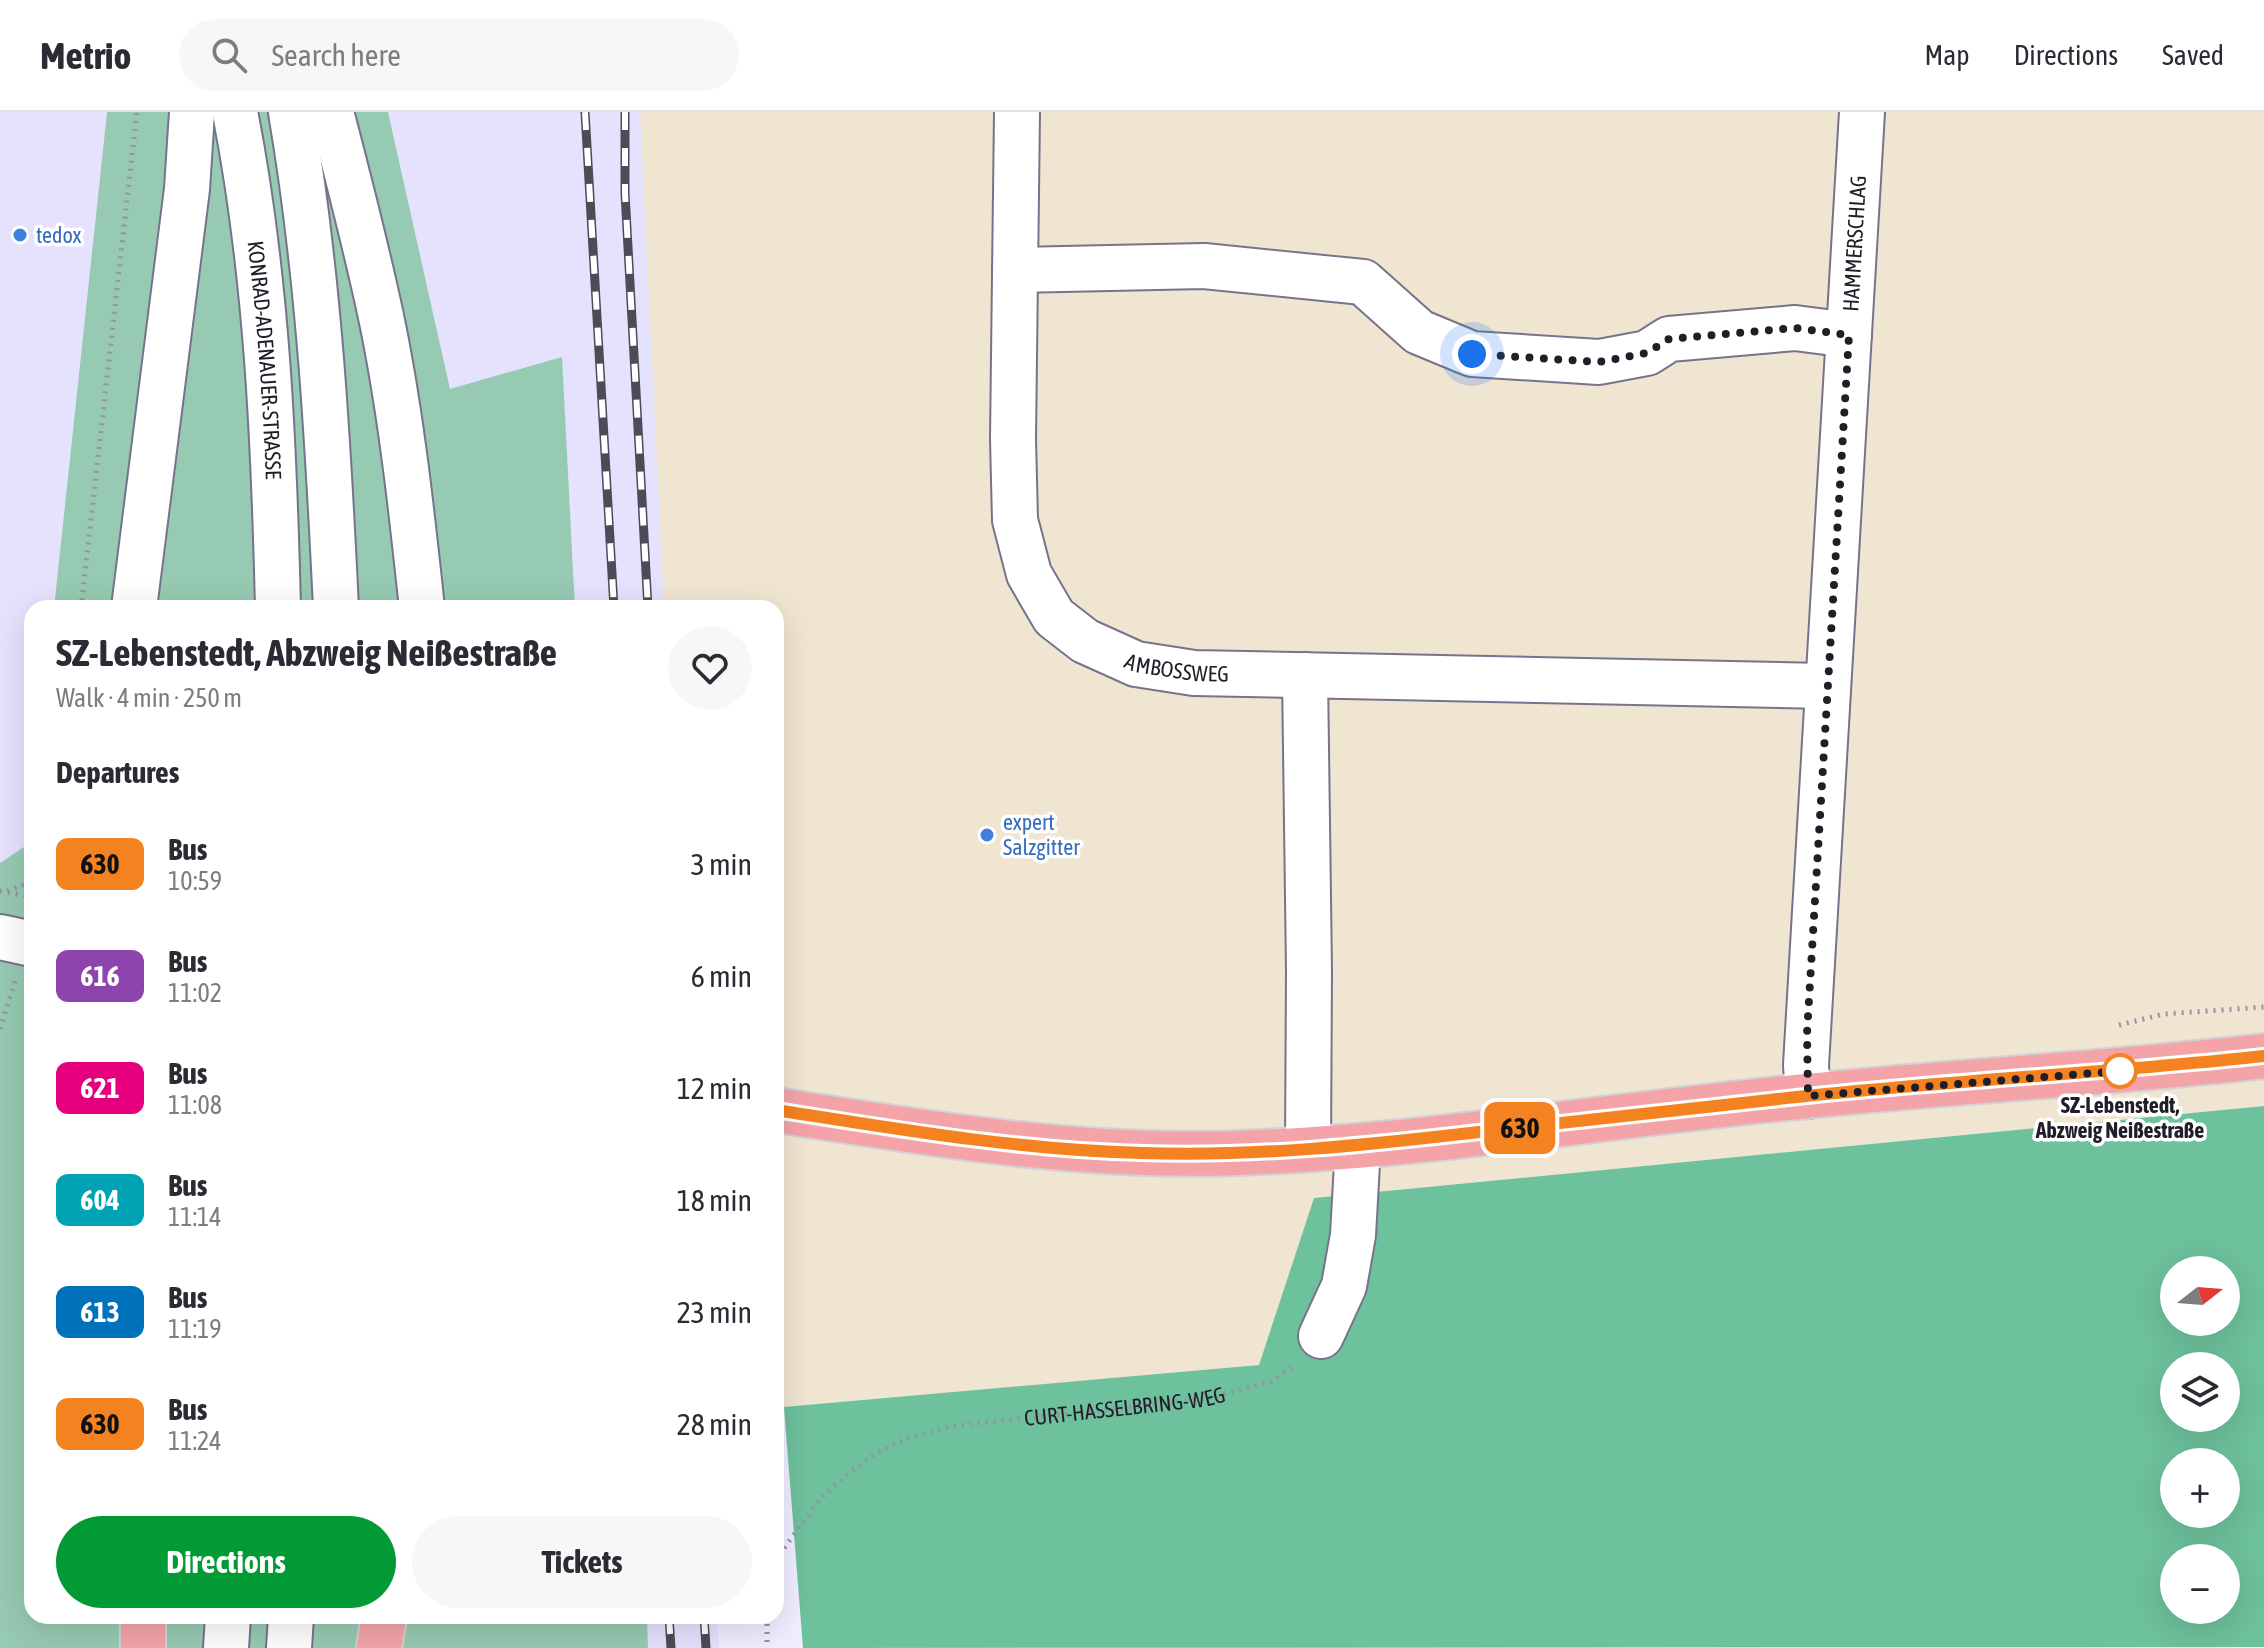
<!DOCTYPE html>
<html lang="en">
<head>
<meta charset="utf-8">
<style>
  body { margin:0; font-family:"Asap Condensed",sans-serif; background:#f7f7f7; color:#2b2b33; height:100vh; display:flex; flex-direction:column; font-size:30px; white-space:nowrap }
  * { box-sizing:border-box; margin:0 }
  p { font-size:26px; color:#7c7c81 }
  .icon { flex:none; width:44px; height:44px; fill:none; stroke:currentColor; stroke-width:2; stroke-linecap:round; stroke-linejoin:round }
  .map { position:relative; flex:1; overflow:hidden }
  .side { position:absolute; left:24px; top:488px; width:760px; height:1024px; display:flex; flex-direction:column; background:#fff; border-radius:24px; box-shadow:0 8px 32px #0002 }
  .side>* { flex:none }
  .badge { padding:0 16px; border-radius:12px; font-size:28px; line-height:52px }
  .needle { width:52px; rotate:73deg }
  .controls { position:absolute; left:2160px; top:1144px; display:grid; gap:16px }
  .controls a { display:grid; place-items:center; width:80px; height:80px; border-radius:50%; background:#fff; box-shadow:0 8px 32px #0002; font-size:40px }
  .you { position:absolute; width:40px; height:40px; margin:-20px; border:6px solid #fff; border-radius:50%; background:#1a73e8; box-shadow:0 0 0 12px #1a73e833 }
  .map>.badge { position:absolute; translate:-50% -50%; box-shadow:0 0 0 4px #fff }
  h2 { padding:0 32px; font-size:30px; line-height:72px }
  .round { display:grid; place-items:center; flex:none; width:84px; height:84px; border-radius:42px; background:#f7f7f7 }
  .head { display:flex; align-items:center; justify-content:space-between; height:136px; padding:0 32px }
  h1 { font-size:38px; font-weight:700; line-height:60px }
  .action { display:flex; gap:16px; margin-top:auto; padding:16px 32px }
  .action a { flex:1; height:92px; border-radius:48px; background:#019a34; color:#fff; font-size:32px; font-weight:700; line-height:92px; text-align:center }
  .action a+a { background:#f7f7f7; color:#2b2b33 }
  ul { padding:0; list-style:none }
  li { display:flex; align-items:center; gap:24px; height:112px; padding:0 32px }
  li div { flex:1 }
  li b { display:block; font-size:30px }
  li em { font-style:normal }
  li .badge { min-width:88px; font-weight:700; text-align:center }
  header { display:flex; align-items:center; gap:48px; box-sizing:border-box; height:112px; padding:0 40px; background:#fff; border-bottom:2px solid #e1e1e2 }
  header strong { font-size:38px }
  nav { display:flex; gap:44px; margin-inline-start:auto; font-size:28px }
  .search { width:560px; height:72px; background:#f7f7f7; display:flex; align-items:center; gap:20px; box-sizing:border-box; padding:0 28px; border-radius:44px; color:#7c7c81; font-size:30px }
  .map>svg:first-child { display:block }
</style>
</head>
<body>
<header>
<strong>Metrio</strong>
<div class="search"><svg class="icon" aria-label="search" viewBox="0 0 24 24"><circle cx="10" cy="10" r="6"/><path d="M15 15l6 6"/></svg>Search here</div>
<nav><a>Map</a><a>Directions</a><a>Saved</a></nav>
</header>
<div class="map">
<svg width="2264" height="1536" viewBox="0 0 2264 1536">
  <rect width="100%" height="100%" fill="#f0eeff"/>
  <g fill="#e5e2fe">
    <polygon points="0,0 107,0 54,496 32,496 32,670 24,735 0,751"/>
    <polygon points="388,0 640,0 664,496 575,496 562,246 450,278"/>
    <polygon points="647,1504 717,1504 719,1536 648,1536"/>
  </g>
  <polygon fill="#f0e5d0" points="640,0 2264,0 2264,994 1314,1086 1259,1253 776,1296 776,496 664,496"/>
  <g fill="#97cab2">
    <polygon points="107,0 388,0 450,277 562,245 575,496 54,496"/>
    <polygon points="32,671 32,1504 647,1504 648,1536 0,1536 0,751 24,735"/>
  </g>
  <path fill="#6dc19c" fill-rule="evenodd" d="M 2264,994 L 2264,1535 L 803,1536 L 784,1295 L 1259,1253 L 1314,1086 ZM 2174,1158 L 2226,1158 L 2226,1210 L 2174,1210 ZM 2174,1254 L 2226,1254 L 2226,1306 L 2174,1306 ZM 2174,1350 L 2226,1350 L 2226,1402 L 2174,1402 ZM 2174,1446 L 2226,1446 L 2226,1498 L 2174,1498 Z"/>
  <g fill="none" stroke-linecap="round" stroke-linejoin="round">
    <defs>
      <g id="minor">
        <path id="s2" d="M 235,0 C 267,164 274,330 278,496"/>
        <path d="M 291,0 C 319,164 328,330 336,496"/>
        <path d="M 331,0 C 350,73 369,145 384,219 C 402,310 412,403 422,496"/>
        <path id="s3" d="M 1017,0 L 1013,327 L 1015,408 L 1029,462 L 1054,505 L 1085,529 L 1136,552 L 1194,561 L 1826,574"/>
        <polyline points="1015,158 1204,154 1363,170 1419,220 1472,242 1599,250 1647,241 1669,227 1795,216 1849,223"/>
        <polyline points="134,496 187,77 192,0"/>
        <polyline points="1305,563 1309,859 1308,1037"/>
        <polyline points="0,825 32,832"/>
        <path id="s4" d="M 1808,984 L 1806,953 L 1862,0"/>
        <polyline points="1321,1224 1344,1174 1353,1123 1358,1034"/>
        <polyline points="226,1536 228,1504"/>
        <polyline points="289,1536 291,1504"/>
      </g>
      <g id="major">
        <path d="M 776,998 C 929,1022 1084,1047 1239,1041 C 1429,1034 1618,1002 1807,984 C 1960,969 2112,961 2264,944"/>
        <polyline points="143,1504 143,1536"/>
        <polyline points="379,1536 384,1504"/>
      </g>
    </defs>
    <use href="#minor" stroke="#76738b" stroke-width="48"/>
    <use href="#major" stroke="#d2d2d4" stroke-width="48"/>
    <g stroke="#9694a2" stroke-width="5" stroke-dasharray="2 6" stroke-linecap="butt">
      <polyline points="81,496 137,0"/>
      <polyline points="0,779 32,785"/>
      <polyline points="7,779 32,770"/>
      <polyline points="2119,913 2164,902 2264,895"/>
      <polyline points="0,917 15,869"/>
      <path id="s1" d="M 776,1458 L 779,1443 L 821,1386 L 850,1360 L 875,1342 L 907,1326 L 951,1314 L 1203,1287 L 1271,1270 L 1293,1254"/>
      <polyline points="767,1504 767,1536"/>
    </g>
    <use href="#minor" stroke="#fff" stroke-width="44"/>
    <use href="#major" stroke="#f4a4a9" stroke-width="44"/>
    <defs>
      <g id="rail">
        <polyline points="585,0 614,496"/>
        <polyline points="625,0 625,81 648,496"/>
        <polyline points="669,1504 671,1536"/>
        <polyline points="704,1504 706,1536"/>
      </g>
    </defs>
    <use href="#rail" stroke="#4c4b57" stroke-width="9"/>
    <use href="#rail" stroke="#fff" stroke-width="6" stroke-dasharray="18" stroke-linecap="butt"/>
  </g>
  <g fill="none" stroke-linecap="round" stroke-linejoin="round">
    <defs>
      <path id="line" d="M 776,998 C 897,1017 1019,1038 1142,1041 C 1255,1045 1367,1033 1479,1020 C 1576,1010 1673,999 1770,988 C 1934,969 2100,962 2264,944"/>
    </defs>
    <use href="#line" stroke="#fff" stroke-width="18"/>
    <use href="#line" stroke="#f58220" stroke-width="12"/>
    <polyline stroke="#201f29" stroke-width="8" stroke-dasharray="0 14.4" points="1472,242 1599,250 1647,241 1669,227 1795,216 1849,223 1807,921 1808,984 2120,959"/>
  </g>
  <g fill="#3f7fe0" stroke="#fff" stroke-width="3">
    <circle cx="20" cy="123" r="8"/>
    <circle cx="987" cy="723" r="8"/>
  </g>
  <circle fill="#fff" stroke="#f58220" stroke-width="4" cx="2120" cy="959" r="16"/>
  <g text-anchor="middle" stroke-width="7" stroke-linejoin="round" paint-order="stroke">
    <g font-size="22" fill="#366cbe" stroke="#fff" text-anchor="start">
      <text x="36" y="131">tedox</text>
      <text x="1003" y="718">expert<tspan x="1003" dy="25">Salzgitter</tspan></text>
    </g>
    <g font-size="22" fill="#201f29" stroke="#fff">
      <text dy="8" stroke="none"><textPath href="#s4" startOffset="854">HAMMERSCHLAG</textPath></text>
      <text dy="8" stroke="none"><textPath href="#s2" startOffset="250">KONRAD-ADENAUER-STRASSE</textPath></text>
      <text dy="8" stroke="none"><textPath href="#s3" startOffset="650">AMBOSSWEG</textPath></text>
      <text dy="8" stroke="none"><textPath href="#s1" startOffset="412">CURT-HASSELBRING-WEG</textPath></text>
    </g>
    <g font-size="22" font-weight="bold" fill="#201f29" stroke="#fff">
      <text x="2120" y="1001">SZ-Lebenstedt,<tspan x="2120" dy="25">Abzweig Neißestraße</tspan></text>
    </g>
  </g>
</svg>
<div class="controls">
<a><svg class="needle" viewBox="-14 -14 28 28"><path d="M0-13l5 13h-10z" fill="#e53935"/><path d="M0 13l5-13h-10z" fill="#7c7c81"/></svg></a>
<a><svg class="icon" aria-label="layers" viewBox="0 0 24 24"><path d="M12 4l9 5-9 5-9-5zM3 14l9 5 9-5"/></svg></a>
<a>+</a>
<a>−</a>
</div>
<div class="you" style="left:1472px;top:242px"></div>
<b class="badge" style="left:1520px;top:1016px;background:#f58220;color:#111">630</b>
<section class="side">
<div class="head"><div><h1>SZ-Lebenstedt, Abzweig Neißestraße</h1><p>Walk · 4 min · 250 m</p></div><a class="round"><svg class="icon" aria-label="heart" viewBox="0 0 24 24"><path d="M12 20l-8-8c-3-5 5-10 8-4 3-6 11-1 8 4z"/></svg></a></div>
<h2>Departures</h2>
<ul>
<li><span class="badge" style="background:#f58220;color:#111">630</span><div><b>Bus</b><p>10:59</p></div><em>3 min</em></li>
<li><span class="badge" style="background:#8e44ad;color:#fff">616</span><div><b>Bus</b><p>11:02</p></div><em>6 min</em></li>
<li><span class="badge" style="background:#e6007e;color:#fff">621</span><div><b>Bus</b><p>11:08</p></div><em>12 min</em></li>
<li><span class="badge" style="background:#00a3b4;color:#fff">604</span><div><b>Bus</b><p>11:14</p></div><em>18 min</em></li>
<li><span class="badge" style="background:#0072bc;color:#fff">613</span><div><b>Bus</b><p>11:19</p></div><em>23 min</em></li>
<li><span class="badge" style="background:#f58220;color:#111">630</span><div><b>Bus</b><p>11:24</p></div><em>28 min</em></li>
</ul>
<div class="action"><a>Directions</a><a>Tickets</a></div>
</section>
</div>
</body>
</html>
